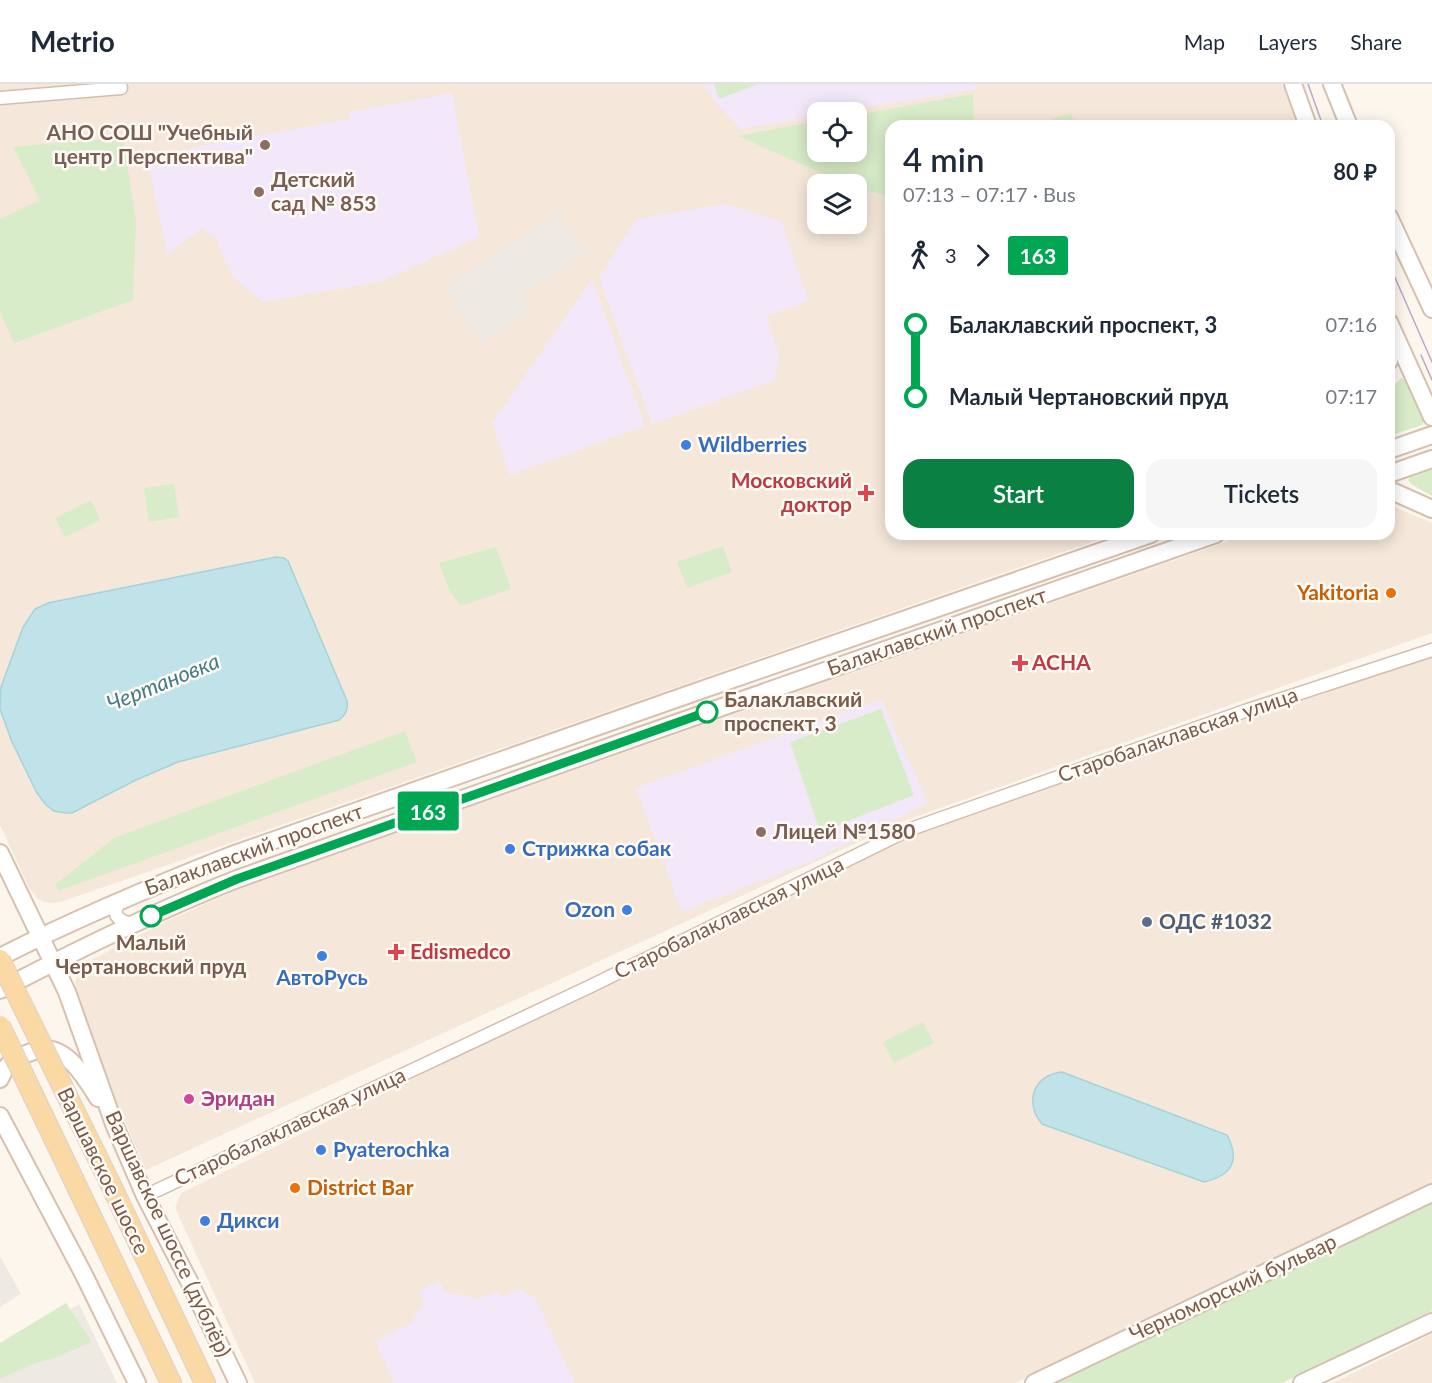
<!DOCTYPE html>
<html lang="en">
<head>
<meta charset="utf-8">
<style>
  body { margin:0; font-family:Lato,sans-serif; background:#f6f6f7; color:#1f2937; height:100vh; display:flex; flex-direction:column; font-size:22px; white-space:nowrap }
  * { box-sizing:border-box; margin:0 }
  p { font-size:20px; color:#747a83 }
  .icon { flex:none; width:33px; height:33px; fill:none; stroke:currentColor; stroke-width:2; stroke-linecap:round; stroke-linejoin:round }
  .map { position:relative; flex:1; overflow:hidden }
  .details { position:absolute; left:885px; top:36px; width:510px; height:420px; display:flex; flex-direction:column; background:#fff; border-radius:18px; box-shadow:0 3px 15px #0003 }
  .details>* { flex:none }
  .badge { padding:0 12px; border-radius:4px; font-size:21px; line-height:39px }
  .fabs { position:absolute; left:807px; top:18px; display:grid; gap:12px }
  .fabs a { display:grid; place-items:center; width:60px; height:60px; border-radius:12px; background:#fff; box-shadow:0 3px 15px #0003; font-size:30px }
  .map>.badge { position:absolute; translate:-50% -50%; box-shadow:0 0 0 3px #fff }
  .legs { display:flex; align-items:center; gap:9px; height:66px; padding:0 18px; font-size:20px }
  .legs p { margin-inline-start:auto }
  .head { display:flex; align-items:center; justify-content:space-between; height:102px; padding:0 18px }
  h1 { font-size:33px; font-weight:600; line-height:45px }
  .action { display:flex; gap:12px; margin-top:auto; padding:12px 18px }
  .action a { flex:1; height:69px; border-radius:18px; background:#0b8043; color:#fff; font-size:24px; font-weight:600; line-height:69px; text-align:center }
  .action a+a { background:#f6f6f7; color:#1f2937 }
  ul { padding:0 18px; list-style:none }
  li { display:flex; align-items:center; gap:21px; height:72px; font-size:22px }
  li i { display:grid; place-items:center; width:9px; height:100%; margin:0 8px; background:currentColor }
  li i::after { content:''; width:15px; height:15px; margin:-8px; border:4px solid; border-radius:50%; background:#fff }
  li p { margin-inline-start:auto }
  li:first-child i { background:linear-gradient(#0000 50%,currentColor 0) }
  li:last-child i { background:linear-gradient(currentColor 50%,#0000 0) }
  header { display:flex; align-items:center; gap:36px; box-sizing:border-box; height:84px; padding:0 30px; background:#fff; border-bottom:2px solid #e0e1e3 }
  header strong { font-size:28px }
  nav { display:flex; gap:33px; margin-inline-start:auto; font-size:21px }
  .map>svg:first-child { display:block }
</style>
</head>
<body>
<header>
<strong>Metrio</strong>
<nav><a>Map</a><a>Layers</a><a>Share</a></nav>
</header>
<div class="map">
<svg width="1432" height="1299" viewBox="0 0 1432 1299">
  <rect width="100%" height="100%" fill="#fdf6ec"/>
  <g fill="#f5e8da" fill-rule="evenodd">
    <path d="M 0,0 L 1282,0 L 1299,42 L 891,42 L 891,450 L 1115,450 L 61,818 L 52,819 L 44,818 L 38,815 L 29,804 L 0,741 ZM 818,28 L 856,28 L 856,68 L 818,68 ZM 818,100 L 856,100 L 856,140 L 818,140 Z"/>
    <polygon points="1389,421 1432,439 1432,549 904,737 146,1086 117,1019 79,915 75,898 78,889 83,881 89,877 165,838 254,798 1249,450 1389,450"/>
    <polygon points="1432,570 1432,1100 1174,1222 1015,1299 255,1299 175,1124 181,1109 907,752"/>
    <polygon points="1432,1250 1432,1299 1333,1299"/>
  </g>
  <g fill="#efe9e4">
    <polygon points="559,129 585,169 520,212 530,228 482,259 443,203"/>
    <polygon points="0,1172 21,1210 0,1223"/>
    <polygon points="79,1220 117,1299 0,1299 0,1266"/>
  </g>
  <g fill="#f3e8fa">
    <polygon points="704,0 976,0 977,5 839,28 818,28 817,32 741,45 715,18"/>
    <polygon points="452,9 479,153 380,198 263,218 232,192 215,153 201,145 167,170 147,72 350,35 349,28"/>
    <polygon points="725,120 781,137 808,217 766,232 779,271 775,296 652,340 599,194 636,135"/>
    <polygon points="592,195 645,342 510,391 492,339"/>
    <polygon points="881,615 928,719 811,777 682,828 636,704"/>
    <polygon points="440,1197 445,1208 479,1215 496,1207 502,1213 519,1205 535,1214 575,1299 394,1299 375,1257 411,1240 424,1218 419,1207"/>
  </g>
  <g fill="#d8ecc9">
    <polygon points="714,0 759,0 719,15"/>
    <polygon points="973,10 974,42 891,42 891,113 857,104 856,100 846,100 738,52 817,37 818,68 856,68 857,31"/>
    <polygon points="1071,29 1075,42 1030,42"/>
    <polygon points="123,53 136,137 133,216 14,259 0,228 0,135 40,116 13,63"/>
    <path d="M 1401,294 L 1406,296 L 1424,338 L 1422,341 L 1389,352 C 1389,332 1385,309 1401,294 Z"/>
    <polygon points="1432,385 1432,412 1411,400 1408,396 1410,393"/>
    <polygon points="174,400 179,433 149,438 144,404"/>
    <polygon points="91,416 100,436 65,453 55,434"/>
    <polygon points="723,462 732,488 687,504 677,478"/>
    <polygon points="496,463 511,505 461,522 449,506 439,479"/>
    <polygon points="881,625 914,711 820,748 790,658"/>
    <polygon points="405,647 417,678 58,807 56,800 114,754"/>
    <polygon points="923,938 934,959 894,979 883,958"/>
    <polygon points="1432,1114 1432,1227 1282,1299 1045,1299"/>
    <polygon points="66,1219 92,1258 52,1275 35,1279 0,1295 0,1259"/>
  </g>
  <g fill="#bfe3e8" stroke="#a5d3da" stroke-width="1.5">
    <path d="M 276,473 L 284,474 L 288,477 L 347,617 C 348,627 346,630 339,636 L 178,678 L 136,696 L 72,729 L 65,729 L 54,727 L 46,721 L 37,709 L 12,658 L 0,625 L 1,603 L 23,543 L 35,525 L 48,519 Z"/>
    <path d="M 1062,988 L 1227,1051 C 1241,1077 1231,1092 1204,1098 L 1042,1040 C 1024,1019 1033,991 1062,988 Z"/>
  </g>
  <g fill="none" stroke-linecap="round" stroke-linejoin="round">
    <defs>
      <g id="street">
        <polyline points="0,14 121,4 120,0"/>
        <path d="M 124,815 C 108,828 117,838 134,840"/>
        <polyline points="145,1112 591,902 908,746 1245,627 1432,566"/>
      </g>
      <g id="secondary">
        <polyline points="1293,0 1308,42"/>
        <polyline points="1332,0 1349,42"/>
        <polyline points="1389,133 1432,225"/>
        <polyline points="1389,238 1432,333"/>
        <polyline points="1389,248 1391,263 1389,277"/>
        <polyline points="1389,366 1432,351"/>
        <polyline points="1389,390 1432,375"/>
        <polyline points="1389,408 1394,408 1432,425"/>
        <polyline points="0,769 67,908 114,1040 145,1112 191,1201 238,1299"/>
        <path d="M 0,873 C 75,835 153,802 232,771 L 687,611 L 1151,450"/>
        <path d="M 0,906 C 77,866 156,827 237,795 L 631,655 L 1216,450"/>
        <path d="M 0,995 C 5,982 13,974 26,970 C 31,968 38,965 44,965 C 69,965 86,995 98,1014"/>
        <polyline points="0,1032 84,1191 137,1299"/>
        <polyline points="1034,1299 1432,1109"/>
        <polyline points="1302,1299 1432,1238"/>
      </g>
      <g id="primary">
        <polyline points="109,1097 205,1299"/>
        <polyline points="81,1111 171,1299"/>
      </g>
    </defs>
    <use href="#street" stroke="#d1beb0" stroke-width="15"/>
    <use href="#secondary" stroke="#d6c0b0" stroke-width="20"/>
    <use href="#primary" stroke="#dad1cd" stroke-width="22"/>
    <use href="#street" stroke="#fff" stroke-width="12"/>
    <use href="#secondary" stroke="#fff" stroke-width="16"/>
    <use href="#primary" stroke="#fbd9a5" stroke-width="20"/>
    <g stroke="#b9a8c9" stroke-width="1.5">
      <polyline points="1308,0 1323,42"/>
      <polyline points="1389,180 1432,278"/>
      <polyline points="1421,271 1432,296"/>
    </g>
    <defs>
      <g id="primary-bridge">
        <polyline points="0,876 109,1097"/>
        <polyline points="0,942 81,1111"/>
      </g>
    </defs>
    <use href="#primary-bridge" stroke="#dad1cd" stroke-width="22" stroke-linecap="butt"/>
    <use href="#primary-bridge" stroke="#fbd9a5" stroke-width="20"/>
  </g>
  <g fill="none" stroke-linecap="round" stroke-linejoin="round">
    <defs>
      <polyline id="line-1" points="151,832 237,795 707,628"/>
    </defs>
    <use href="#line-1" stroke="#fff" stroke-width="14"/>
    <use href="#line-1" stroke="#00a651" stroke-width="9"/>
  </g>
  <g fill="#8d6e63" stroke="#fffaf3" stroke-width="2">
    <circle cx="265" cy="61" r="6"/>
    <circle cx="259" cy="108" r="6"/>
    <circle cx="761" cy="748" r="6"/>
  </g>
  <g fill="#3f7fe0" stroke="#fffaf3" stroke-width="2">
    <circle cx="686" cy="361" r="6"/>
    <circle cx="510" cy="765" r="6"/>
    <circle cx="627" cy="826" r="6"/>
    <circle cx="322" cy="872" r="6"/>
    <circle cx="321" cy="1066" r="6"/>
    <circle cx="205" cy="1137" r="6"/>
  </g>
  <g fill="#e0444e" stroke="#fffaf3" stroke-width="2">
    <path d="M863 400h6v6h6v6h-6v6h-6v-6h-6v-6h6z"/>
    <path d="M1017 570h6v6h6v6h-6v6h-6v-6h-6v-6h6z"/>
    <path d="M393 859h6v6h6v6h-6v6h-6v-6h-6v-6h6z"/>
  </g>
  <g fill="#e8710a" stroke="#fffaf3" stroke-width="2">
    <circle cx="1391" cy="509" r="6"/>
    <circle cx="295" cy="1104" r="6"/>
  </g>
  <g fill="#fff" stroke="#00a651" stroke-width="3">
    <circle cx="707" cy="628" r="10"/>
    <circle cx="151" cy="832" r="10"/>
  </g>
  <circle fill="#5c6f8a" stroke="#fffaf3" stroke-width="2" cx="1147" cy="838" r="6"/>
  <circle fill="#d1479c" stroke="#fffaf3" stroke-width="2" cx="189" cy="1015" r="6"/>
  <g text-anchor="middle" stroke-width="5" stroke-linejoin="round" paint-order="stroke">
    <g font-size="21" font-weight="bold" fill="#785e54" stroke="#fffaf3" text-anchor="start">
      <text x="253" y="56" text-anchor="end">АНО СОШ "Учебный<tspan x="253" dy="24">центр Перспектива"</tspan></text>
      <text x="271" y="103">Детский<tspan x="271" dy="24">сад № 853</tspan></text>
      <text x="773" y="755">Лицей №1580</text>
    </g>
    <g font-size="21" font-weight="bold" fill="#366cbe" stroke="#fffaf3" text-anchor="start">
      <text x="698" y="368">Wildberries</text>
      <text x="522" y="772">Стрижка собак</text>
      <text x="615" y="833" text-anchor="end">Ozon</text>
      <text x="322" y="901" text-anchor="middle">АвтоРусь</text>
      <text x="333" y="1073">Pyaterochka</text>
      <text x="217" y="1144">Дикси</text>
    </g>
    <g font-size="21" font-weight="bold" fill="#be3a42" stroke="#fffaf3" text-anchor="start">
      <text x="852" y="404" text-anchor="end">Московский<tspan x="852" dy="24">доктор</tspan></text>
      <text x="1032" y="586">АСНА</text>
      <text x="410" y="875">Edismedco</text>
    </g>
    <g font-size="21" font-weight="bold" fill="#c56008" stroke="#fffaf3" text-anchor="end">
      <text x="1379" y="516">Yakitoria</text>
      <text x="307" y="1111" text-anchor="start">District Bar</text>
    </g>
    <g font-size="21" fill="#7a5c4d" stroke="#fffaf3">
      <text transform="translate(937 548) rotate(-19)" y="7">Балаклавский проспект</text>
      <text transform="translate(1178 651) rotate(-19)" y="7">Старобалаклавская улица</text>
      <text transform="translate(254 766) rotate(-20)" y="7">Балаклавский проспект</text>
      <text transform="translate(729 834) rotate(-26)" y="7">Старобалаклавская улица</text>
      <text transform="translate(290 1043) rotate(-25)" y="7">Старобалаклавская улица</text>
      <text transform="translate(103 1087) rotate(64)" y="7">Варшавское шоссе</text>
      <text transform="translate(168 1150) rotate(65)" y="7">Варшавское шоссе (дублёр)</text>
      <text transform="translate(1233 1204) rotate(-25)" y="7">Черноморский бульвар</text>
    </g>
    <g font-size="21" font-weight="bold" fill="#7a5c4d" stroke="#fffaf3" text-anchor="start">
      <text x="724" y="623">Балаклавский<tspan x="724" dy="24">проспект, 3</tspan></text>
      <text x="151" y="866" text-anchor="middle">Малый<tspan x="151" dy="24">Чертановский пруд</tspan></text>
    </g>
    <g font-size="21" font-weight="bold" fill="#4e5e75" stroke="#fffaf3" text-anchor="start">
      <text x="1159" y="845">ОДС #1032</text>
    </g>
    <g font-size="21" font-weight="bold" fill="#b23c85" stroke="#fffaf3" text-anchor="start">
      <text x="201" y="1022">Эридан</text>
    </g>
    <g font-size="22" font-style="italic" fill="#437c86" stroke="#fffaf3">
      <text transform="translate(163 598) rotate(-22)" y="8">Чертановка</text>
    </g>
  </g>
</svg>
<div class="fabs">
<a><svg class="icon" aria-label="locate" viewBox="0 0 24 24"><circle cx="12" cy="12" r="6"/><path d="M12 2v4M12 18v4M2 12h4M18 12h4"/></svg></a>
<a><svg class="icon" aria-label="layers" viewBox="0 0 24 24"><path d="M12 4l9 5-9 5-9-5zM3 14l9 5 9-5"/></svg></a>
</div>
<b class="badge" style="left:428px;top:727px;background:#00a651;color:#fff">163</b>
<section class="details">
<div class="head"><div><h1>4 min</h1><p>07:13 – 07:17 · Bus</p></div><b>80 ₽</b></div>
<div class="legs"><svg class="icon" aria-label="walk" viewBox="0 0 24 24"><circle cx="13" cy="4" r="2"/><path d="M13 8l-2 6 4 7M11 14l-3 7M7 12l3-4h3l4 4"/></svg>3<svg class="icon" aria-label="forward" viewBox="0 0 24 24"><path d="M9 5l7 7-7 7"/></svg><b class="badge" style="background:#00a651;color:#fff">163</b></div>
<ul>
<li><i style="color:#00a651"></i><b>Балаклавский проспект, 3</b><p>07:16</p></li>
<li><i style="color:#00a651"></i><b>Малый Чертановский пруд</b><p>07:17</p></li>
</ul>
<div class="action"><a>Start</a><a>Tickets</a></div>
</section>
</div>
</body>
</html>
